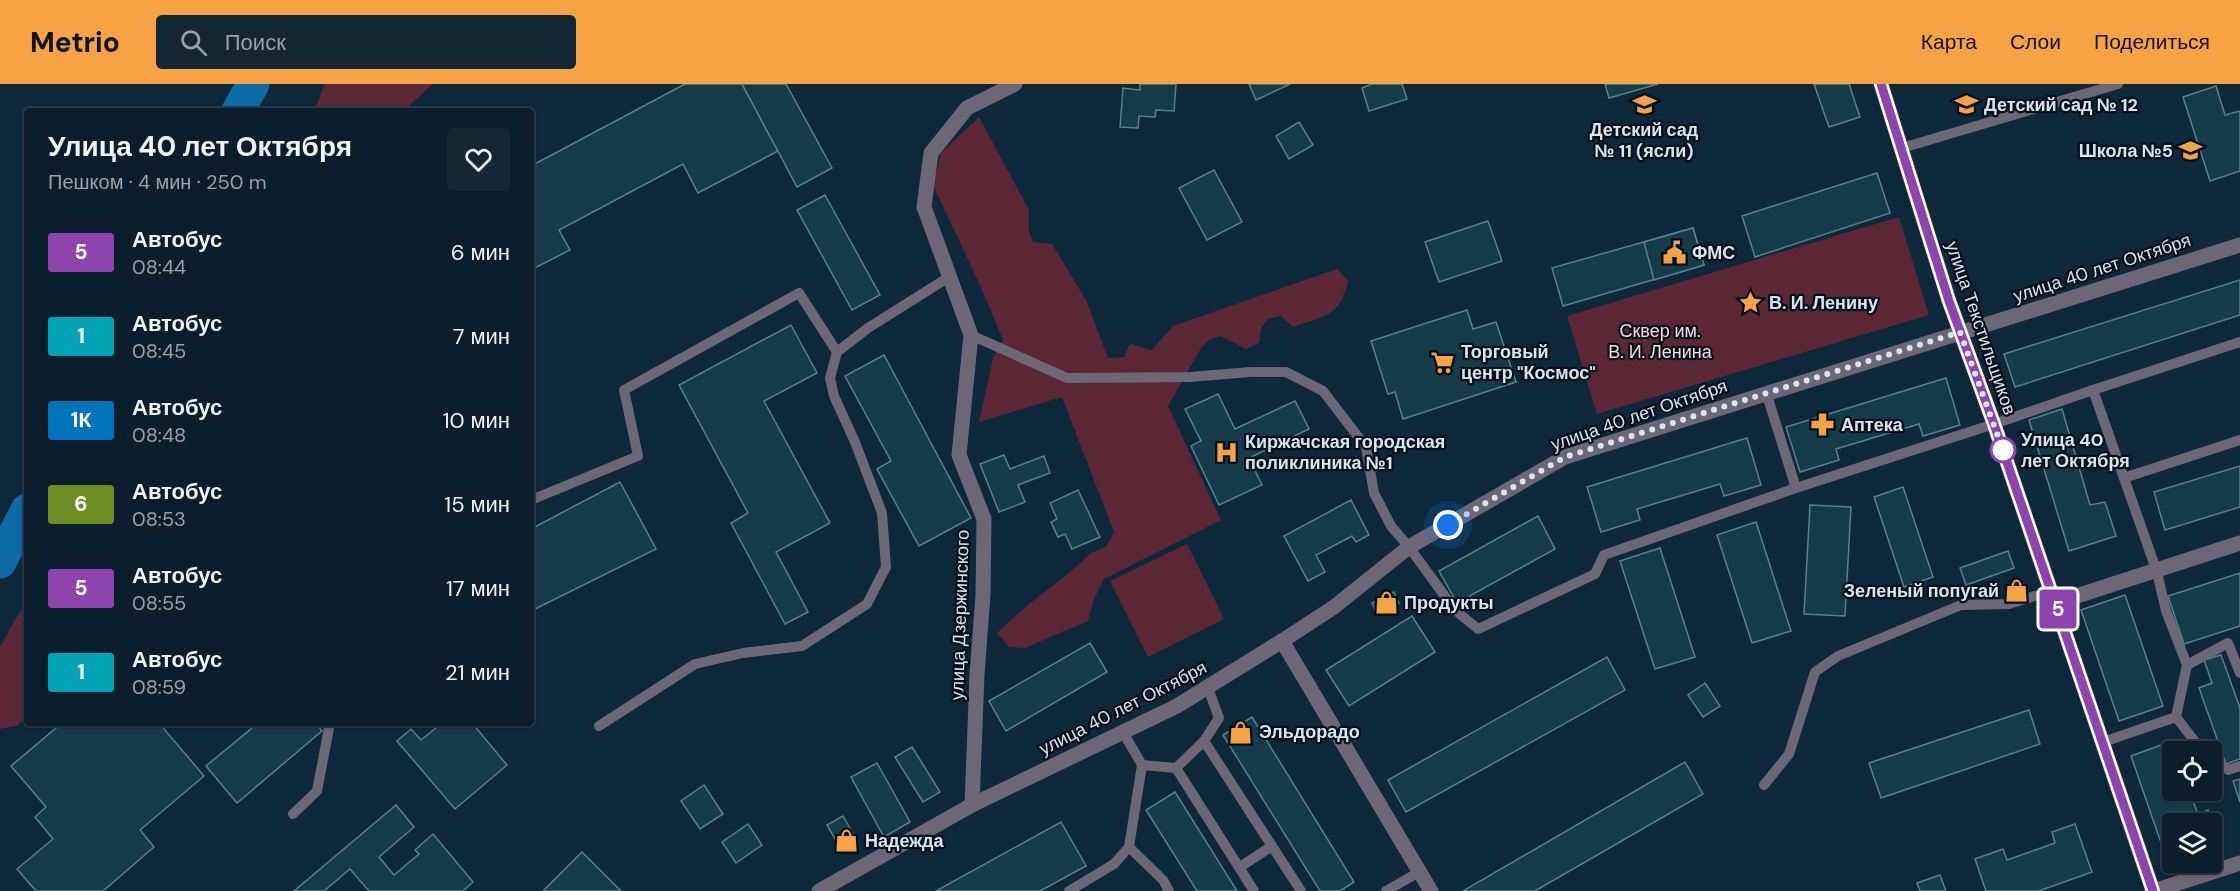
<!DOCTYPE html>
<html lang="ru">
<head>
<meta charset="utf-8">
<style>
  body { margin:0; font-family:"DM Sans",sans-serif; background:#132634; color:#f1f3f6; height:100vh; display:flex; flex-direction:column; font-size:22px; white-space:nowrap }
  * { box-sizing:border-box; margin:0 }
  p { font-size:20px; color:#99a2a9 }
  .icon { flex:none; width:33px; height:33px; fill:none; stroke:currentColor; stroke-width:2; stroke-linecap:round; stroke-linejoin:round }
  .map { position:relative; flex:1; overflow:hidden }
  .details { position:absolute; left:24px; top:24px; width:510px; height:618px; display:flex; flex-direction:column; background:#0a1d2c; border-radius:6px; box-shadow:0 2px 4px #0004,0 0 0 2px #2a3b48 }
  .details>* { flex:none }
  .badge { padding:0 12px; border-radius:4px; font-size:21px; line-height:39px }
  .controls { position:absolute; left:2162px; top:657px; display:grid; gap:12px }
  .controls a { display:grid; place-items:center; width:60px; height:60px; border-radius:6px; background:#0a1d2c; box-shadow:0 2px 4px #0004,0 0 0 2px #2a3b48; font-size:30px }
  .you { position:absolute; width:30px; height:30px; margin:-15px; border:4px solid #fff; border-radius:50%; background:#1a73e8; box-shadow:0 0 0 9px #1a73e833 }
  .map>.badge { position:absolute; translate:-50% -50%; box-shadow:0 0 0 3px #fff }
  .round { display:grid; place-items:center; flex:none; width:63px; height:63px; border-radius:6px; background:#132634 }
  .summary { display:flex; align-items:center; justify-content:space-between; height:102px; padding:0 24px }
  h1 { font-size:28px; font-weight:700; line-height:45px }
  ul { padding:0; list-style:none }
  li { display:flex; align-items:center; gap:18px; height:84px; padding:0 24px }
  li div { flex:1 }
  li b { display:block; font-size:22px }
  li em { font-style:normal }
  li .badge { min-width:66px; font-weight:700; text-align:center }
  header { display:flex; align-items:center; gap:36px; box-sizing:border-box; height:84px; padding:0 30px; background:#f5a345; color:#111 }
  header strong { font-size:28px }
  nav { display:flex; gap:33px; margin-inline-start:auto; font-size:21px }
  .search { width:420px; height:54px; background:#132634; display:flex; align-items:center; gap:15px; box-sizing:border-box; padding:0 21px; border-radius:6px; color:#99a2a9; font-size:22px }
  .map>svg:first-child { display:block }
</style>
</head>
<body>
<header>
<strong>Metrio</strong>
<div class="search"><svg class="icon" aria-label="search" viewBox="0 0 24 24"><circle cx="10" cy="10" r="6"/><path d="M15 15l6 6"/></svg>Поиск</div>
<nav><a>Карта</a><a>Слои</a><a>Поделиться</a></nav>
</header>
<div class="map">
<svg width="2240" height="807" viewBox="0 0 2240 807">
  <rect width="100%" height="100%" fill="#0d273b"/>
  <g fill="#5c2735">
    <polygon points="325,0 433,0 403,27 314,27"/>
    <path d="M 979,33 L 1029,126 L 1029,148 L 1033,158 L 1052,160 L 1086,216 L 1108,274 L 1124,273 L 1130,260 L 1152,266 L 1173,242 L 1337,185 L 1348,197 C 1340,233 1324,232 1293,243 L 1281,232 L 1267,235 L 1261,245 L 1259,259 L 1246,265 L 1221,252 L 1210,255 L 1201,264 L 1168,322 L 1221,436 L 1104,495 L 1094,515 L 1088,537 L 1025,564 L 1009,563 L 997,549 L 1024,524 L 1069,489 L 1091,469 L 1106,463 L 1114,448 L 1062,313 L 979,338 L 993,274 L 1003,256 L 980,201 L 933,101 L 941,69 Z"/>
    <polygon points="1899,133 1929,231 1597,330 1567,232"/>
    <polygon points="1187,460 1224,535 1148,573 1110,497"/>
    <polygon points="27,515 27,633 18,641 0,645 0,563"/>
  </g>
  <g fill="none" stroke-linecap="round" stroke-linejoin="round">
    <g stroke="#0e69a7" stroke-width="33">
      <polyline points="238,27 253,0"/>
      <polyline points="0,478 27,426"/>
    </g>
  </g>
  <g fill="#153b4a" stroke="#598090" stroke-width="1.5">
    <polygon points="685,0 742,0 778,67 698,109 683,80 559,146 570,166 533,185 531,181 531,82"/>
    <polygon points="742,0 786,0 832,84 797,103"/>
    <polygon points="1140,0 1176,0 1174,27 1156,26 1155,33 1139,32 1138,44 1120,43 1123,4 1140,6"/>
    <polygon points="1249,0 1290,0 1256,16"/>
    <polygon points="1372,0 1402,0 1407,15 1369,27 1362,4"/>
    <polygon points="1605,0 1658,0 1609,14"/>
    <polygon points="1814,0 1849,0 1860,33 1829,43"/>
    <polygon points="2216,2 2225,31 2240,27 2240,87 2210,97 2183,13"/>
    <polygon points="1299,38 1313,61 1289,75 1276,52"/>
    <polygon points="1214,86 1242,138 1207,156 1179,104"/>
    <polygon points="1877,89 1890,129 1755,173 1742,132"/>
    <polygon points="825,111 880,211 852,226 797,126"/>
    <polygon points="1488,137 1502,177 1439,198 1425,158"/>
    <polygon points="1693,144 1704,181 1563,222 1552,184"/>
    <polygon points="1693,144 1704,181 1654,196 1644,158"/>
    <polygon points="2240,196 2240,231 2015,303 2004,270"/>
    <polygon points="1467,226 1473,245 1496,238 1516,298 1403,335 1395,308 1388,310 1371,257"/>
    <polygon points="791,241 817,289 764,317 830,439 776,468 808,528 785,540 731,439 748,429 679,301"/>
    <polygon points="884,271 971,434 919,462 877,385 891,377 845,292"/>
    <polygon points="1946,294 1960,341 1923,352 1919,340 1836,365 1839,376 1800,388 1786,343"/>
    <polygon points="1218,310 1235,345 1295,317 1309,345 1249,374 1262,401 1219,421 1191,362 1201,357 1185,325"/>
    <polygon points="2062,325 2090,421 2105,418 2116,452 2069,467 2029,336"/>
    <polygon points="1747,354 1761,401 1724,412 1720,400 1637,425 1640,436 1601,448 1587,403"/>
    <polygon points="1004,371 1010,385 1044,372 1050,389 1018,401 1025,418 999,428 980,380"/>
    <polygon points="2240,382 2240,423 2165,446 2154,408"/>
    <polygon points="620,398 656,465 531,527 531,445"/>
    <polygon points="1903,403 1933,493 1904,503 1874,413"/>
    <polygon points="1078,406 1100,453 1072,465 1065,450 1058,453 1051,438 1057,435 1050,419"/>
    <polygon points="1351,416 1369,451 1356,458 1352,452 1316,471 1325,488 1308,497 1284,452"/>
    <polygon points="1810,421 1851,423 1845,532 1804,530"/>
    <polygon points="1538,432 1555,465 1457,519 1439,487"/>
    <polygon points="1756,438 1791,547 1752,559 1717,451"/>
    <polygon points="1660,464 1695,573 1655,585 1620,477"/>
    <polygon points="2008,467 2014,484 1966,501 1960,484"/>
    <polygon points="2240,489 2240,542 2184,560 2168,512"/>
    <polygon points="1394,508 1399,519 1377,530 1372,519"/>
    <polygon points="2125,511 2163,622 2119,637 2081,526"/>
    <polygon points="1412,532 1435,568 1349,622 1326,586"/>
    <polygon points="1090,559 1107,588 1006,647 989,617"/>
    <polygon points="2221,571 2240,624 2240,675 2226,680 2199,604 2212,599 2204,576"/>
    <polygon points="1607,573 1625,606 1406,728 1388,696"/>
    <polygon points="1705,599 1720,622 1703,633 1688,611"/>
    <polygon points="2029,626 2040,660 1881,714 1869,679"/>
    <polygon points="1252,633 1354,798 1340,807 1320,807 1223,651"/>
    <polygon points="62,639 159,639 204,692 140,746 154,763 103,807 36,807 17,785 53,755 35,733 46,723 11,682"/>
    <polygon points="258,639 316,639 322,647 237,719 206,682"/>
    <polygon points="442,639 472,639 507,681 455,725 397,657 411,645 421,656"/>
    <polygon points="2172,657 2176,668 2172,668 2172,706 2189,706 2198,730 2208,726 2219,758 2211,761 2211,740 2172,740 2172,774 2167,776 2131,672"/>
    <polygon points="912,663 940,708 923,718 895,673"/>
    <polygon points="1685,678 1703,710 1535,807 1463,807"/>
    <polygon points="877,679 910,738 884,753 851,693"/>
    <polygon points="2240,695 2240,718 2233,697"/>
    <polygon points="704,701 723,730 700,745 681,717"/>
    <polygon points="1175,708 1237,807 1197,807 1146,726"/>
    <polygon points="396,721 414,743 379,773 394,791 419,770 415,766 433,750 473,798 463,807 369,807 350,785 324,807 294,807"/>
    <polygon points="843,732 858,758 842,767 827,741"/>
    <polygon points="1061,738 1086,782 1040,807 936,807"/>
    <polygon points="748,740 762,761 736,779 722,758"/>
    <polygon points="2075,740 2092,788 2039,807 1986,807 1975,775 2003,765 2007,776 2055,759 2052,748"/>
    <polygon points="582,768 621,807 543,807"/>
    <polygon points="1940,791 1946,807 1920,807 1917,799"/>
  </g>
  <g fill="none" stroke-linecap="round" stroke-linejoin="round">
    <g stroke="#6d6674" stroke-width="10">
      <polyline points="1902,64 2118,0"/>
      <polyline points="971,251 1067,294 1190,293 1250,288 1286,288 1323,307 1366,363 1374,409 1391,442 1409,463 1455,526 1478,545 1595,490 1604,471 1796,404 1994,340 2093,306"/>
      <polyline points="1766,308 1796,404"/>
      <polyline points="2124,394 2093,306 2240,258"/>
      <polyline points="531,416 638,372 624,306 799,209 837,268"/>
      <polyline points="2187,581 2166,527 2157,488 2124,394 2240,356"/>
      <polyline points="1208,604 1219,634 1204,657 1301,807"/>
      <polyline points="2176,633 2187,581 2228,559 2240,589"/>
      <polyline points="2176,633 2196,659 2206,668"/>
      <polyline points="599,642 695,580 743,569 802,562 867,520 886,483 882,429 855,358 834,312 830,294 837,268 868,244 949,193"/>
      <polyline points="1123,648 1142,681 1176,684 1254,807"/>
      <polyline points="2103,658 2176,633"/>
      <polyline points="2211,672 2228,686 2240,682"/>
      <polyline points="1142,681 1129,763 1163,796 1169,807"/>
      <polyline points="1176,684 1204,657"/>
      <polyline points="1764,701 1789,670 1815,588 1838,572 1961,521 2009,520 2051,507"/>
      <polyline points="293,730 317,707 330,639"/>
      <polyline points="1240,783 1272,762"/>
      <polyline points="1069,807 1114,780 1129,763"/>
      <polyline points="1386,807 1419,788"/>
    </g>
    <g stroke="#6d6674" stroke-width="15">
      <polyline points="2055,519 2240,459"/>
      <polyline points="972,721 977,591 983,511 984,435 959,371 971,251 924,123 931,69 967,24 1015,0"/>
      <polyline points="819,807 972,721 1177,622 1282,557"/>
      <polyline points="2154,807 2240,779"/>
    </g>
    <g stroke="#6d6674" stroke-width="15">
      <polyline points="1881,0 1949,217 1994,340 2153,807"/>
      <polyline points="1431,807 1282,557 1334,523 1409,463 1565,373 2240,161"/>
    </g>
  </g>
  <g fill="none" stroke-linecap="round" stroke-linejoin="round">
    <defs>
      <polyline id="line" points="1881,0 1949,217 1994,340 2153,807"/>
    </defs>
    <use href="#line" stroke="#fff" stroke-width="14"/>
    <use href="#line" stroke="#8e44ad" stroke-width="9"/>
    <polyline stroke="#d7e6f4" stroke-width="6" stroke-dasharray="0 10.8" points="1448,441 1565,373 1960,248 2003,366"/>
  </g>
  <defs>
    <symbol id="school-bare" viewBox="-9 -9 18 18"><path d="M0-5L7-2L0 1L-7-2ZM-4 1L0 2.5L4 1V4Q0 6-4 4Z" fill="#f5a345" stroke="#050f18" stroke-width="2.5" paint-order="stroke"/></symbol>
    <symbol id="civic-bare" viewBox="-9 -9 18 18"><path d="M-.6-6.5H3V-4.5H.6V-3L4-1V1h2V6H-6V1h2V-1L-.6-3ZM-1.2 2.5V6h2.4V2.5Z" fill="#f5a345" stroke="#050f18" stroke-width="2.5" paint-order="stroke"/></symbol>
    <symbol id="sight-bare" viewBox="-9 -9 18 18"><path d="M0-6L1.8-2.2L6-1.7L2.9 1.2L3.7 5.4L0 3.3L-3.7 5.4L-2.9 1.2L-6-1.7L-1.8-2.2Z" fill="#f5a345" stroke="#050f18" stroke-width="2.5" paint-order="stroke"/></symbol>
    <symbol id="supermarket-bare" viewBox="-9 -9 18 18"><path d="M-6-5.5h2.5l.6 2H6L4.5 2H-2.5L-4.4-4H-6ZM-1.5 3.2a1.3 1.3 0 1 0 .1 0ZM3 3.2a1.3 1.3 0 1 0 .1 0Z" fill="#f5a345" stroke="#050f18" stroke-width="2.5" paint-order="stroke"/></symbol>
    <symbol id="pharmacy-bare" viewBox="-9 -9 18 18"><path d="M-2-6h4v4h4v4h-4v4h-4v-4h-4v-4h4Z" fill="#f5a345" stroke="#050f18" stroke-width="2.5" paint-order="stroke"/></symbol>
    <symbol id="hospital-bare" viewBox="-9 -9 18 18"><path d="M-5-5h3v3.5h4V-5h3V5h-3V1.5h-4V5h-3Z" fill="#f5a345" stroke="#050f18" stroke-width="2.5" paint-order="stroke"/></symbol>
    <symbol id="shop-bare" viewBox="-9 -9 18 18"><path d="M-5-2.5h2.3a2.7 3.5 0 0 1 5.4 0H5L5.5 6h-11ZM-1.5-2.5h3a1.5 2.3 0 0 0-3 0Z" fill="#f5a345" stroke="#050f18" stroke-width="2.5" paint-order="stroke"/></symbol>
  </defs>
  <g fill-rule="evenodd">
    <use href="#school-bare" x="1628" y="4" width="33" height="33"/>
    <use href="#school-bare" x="1950" y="4" width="33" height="33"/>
    <use href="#school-bare" x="2174" y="50" width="33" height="33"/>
    <use href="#civic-bare" x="1658" y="152" width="33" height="33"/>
    <use href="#sight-bare" x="1734" y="202" width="33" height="33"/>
    <use href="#supermarket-bare" x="1426" y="262" width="33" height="33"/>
    <use href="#pharmacy-bare" x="1806" y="324" width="33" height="33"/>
    <use href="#hospital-bare" x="1210" y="352" width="33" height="33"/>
    <use href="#shop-bare" x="2000" y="490" width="33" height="33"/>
    <use href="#shop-bare" x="1370" y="502" width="33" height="33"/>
    <use href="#shop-bare" x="1224" y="632" width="33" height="33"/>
    <use href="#shop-bare" x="830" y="740" width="33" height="33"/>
  </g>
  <circle fill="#fff" stroke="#8e44ad" stroke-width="3" cx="2003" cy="366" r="12"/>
  <g text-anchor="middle" stroke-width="4.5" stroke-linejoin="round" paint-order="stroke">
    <g font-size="18" font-weight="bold" fill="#d7e6f4" stroke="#050f18" text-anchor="start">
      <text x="1984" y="27">Детский сад № 12</text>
      <text x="1644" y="52" text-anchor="middle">Детский сад<tspan x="1644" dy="21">№ 11 (ясли)</tspan></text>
      <text x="2173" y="73" text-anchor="end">Школа №5</text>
      <text x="1692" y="175">ФМС</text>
      <text x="1769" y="225">В. И. Ленину</text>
      <text x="1461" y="274">Торговый<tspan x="1461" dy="21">центр "Космос"</tspan></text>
      <text x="1841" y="347">Аптека</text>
      <text x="1245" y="364">Киржачская городская<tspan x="1245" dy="21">поликлиника №1</tspan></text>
      <text x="1999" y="513" text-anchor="end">Зеленый попугай</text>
      <text x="1404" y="525">Продукты</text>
      <text x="1259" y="654">Эльдорадо</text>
      <text x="865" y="763">Надежда</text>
    </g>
    <g font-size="18" fill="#d7e6f4" stroke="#050f18">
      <text transform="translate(2102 184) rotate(-18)" y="6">улица 40 лет Октября</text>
      <text transform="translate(1981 244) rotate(71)" y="6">улица Текстильщиков</text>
      <text transform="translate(1639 331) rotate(-19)" y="6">улица 40 лет Октября</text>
      <text transform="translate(960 531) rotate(-88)" y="6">улица Дзержинского</text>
      <text transform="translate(1123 624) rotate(-27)" y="6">улица 40 лет Октября</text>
    </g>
    <g font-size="18" fill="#f6dbdf" stroke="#050f18">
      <text x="1660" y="253">Сквер им.<tspan x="1660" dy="21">В. И. Ленина</tspan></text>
    </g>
    <g font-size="18" font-weight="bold" fill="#d7e6f4" stroke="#050f18" text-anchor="start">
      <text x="2021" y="362">Улица 40<tspan x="2021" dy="21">лет Октября</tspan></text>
    </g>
  </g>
</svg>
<div class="controls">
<a><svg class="icon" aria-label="locate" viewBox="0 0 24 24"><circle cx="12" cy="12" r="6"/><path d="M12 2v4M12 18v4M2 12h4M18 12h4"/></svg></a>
<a><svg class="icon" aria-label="layers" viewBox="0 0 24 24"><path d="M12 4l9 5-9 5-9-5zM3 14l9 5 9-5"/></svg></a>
</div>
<div class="you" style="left:1448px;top:441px"></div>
<b class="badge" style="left:2058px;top:525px;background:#8e44ad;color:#fff">5</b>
<section class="details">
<div class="summary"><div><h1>Улица 40 лет Октября</h1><p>Пешком · 4 мин · 250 m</p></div><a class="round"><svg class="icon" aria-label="heart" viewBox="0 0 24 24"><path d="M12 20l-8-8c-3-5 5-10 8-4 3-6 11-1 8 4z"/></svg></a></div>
<ul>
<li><span class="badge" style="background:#8e44ad;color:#fff">5</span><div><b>Автобус</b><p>08:44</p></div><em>6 мин</em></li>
<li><span class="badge" style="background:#00a3b4;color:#fff">1</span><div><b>Автобус</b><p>08:45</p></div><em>7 мин</em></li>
<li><span class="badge" style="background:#0072bc;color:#fff">1К</span><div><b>Автобус</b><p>08:48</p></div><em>10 мин</em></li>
<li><span class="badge" style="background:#6b8e23;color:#fff">6</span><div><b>Автобус</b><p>08:53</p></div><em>15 мин</em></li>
<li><span class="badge" style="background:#8e44ad;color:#fff">5</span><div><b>Автобус</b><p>08:55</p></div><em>17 мин</em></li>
<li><span class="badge" style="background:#00a3b4;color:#fff">1</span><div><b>Автобус</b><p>08:59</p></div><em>21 мин</em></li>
</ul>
</section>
</div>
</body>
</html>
